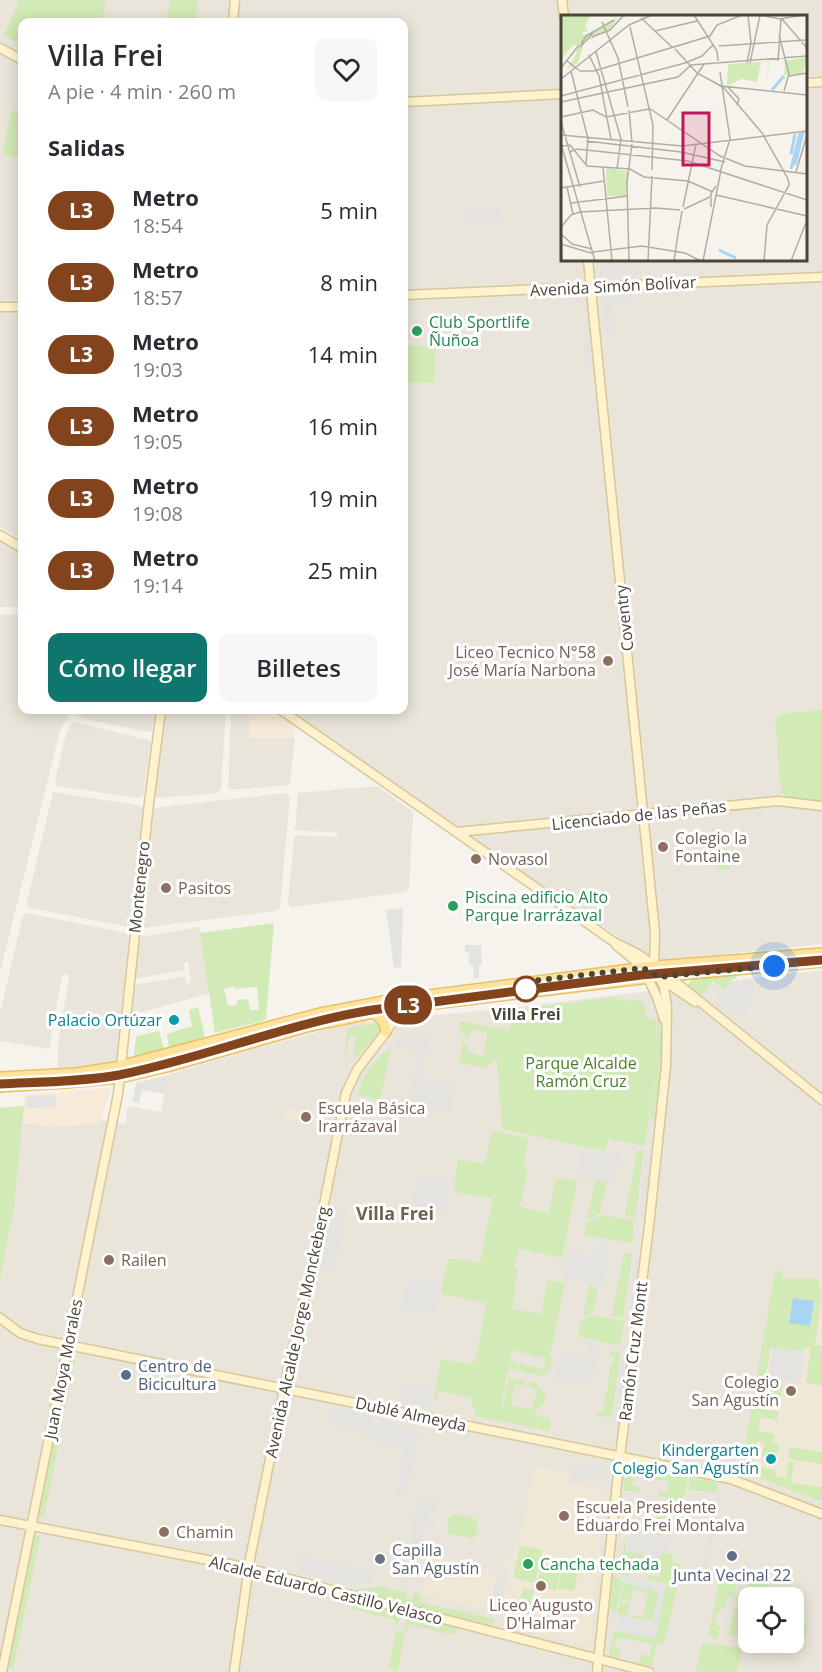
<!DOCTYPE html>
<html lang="es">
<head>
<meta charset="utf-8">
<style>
  body { margin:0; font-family:"Open Sans",sans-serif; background:#f7f7f7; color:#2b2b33; height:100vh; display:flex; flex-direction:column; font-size:22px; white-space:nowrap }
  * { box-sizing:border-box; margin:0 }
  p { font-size:20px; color:#7c7c81 }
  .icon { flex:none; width:33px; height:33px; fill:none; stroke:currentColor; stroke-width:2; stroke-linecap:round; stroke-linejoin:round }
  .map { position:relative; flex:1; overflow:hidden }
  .drawer { position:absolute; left:18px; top:18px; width:390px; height:696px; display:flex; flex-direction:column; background:#fff; border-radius:12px; box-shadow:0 3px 15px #0003 }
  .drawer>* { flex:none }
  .badge { padding:0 12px; border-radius:20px; font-size:21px; line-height:39px }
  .buttons { position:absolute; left:738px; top:1587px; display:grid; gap:12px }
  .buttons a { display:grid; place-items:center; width:66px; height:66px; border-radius:12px; background:#fff; box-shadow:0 3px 15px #0003; font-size:30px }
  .you { position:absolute; width:30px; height:30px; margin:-15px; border:4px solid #fff; border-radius:50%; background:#1a73e8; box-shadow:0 0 0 9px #1a73e833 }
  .map>.badge { position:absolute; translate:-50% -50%; box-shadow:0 0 0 3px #fff }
  h2 { padding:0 30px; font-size:22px; line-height:54px }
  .round { display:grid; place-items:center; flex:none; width:63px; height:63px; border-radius:12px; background:#f7f7f7 }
  .headline { display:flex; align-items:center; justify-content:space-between; height:102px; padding:0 30px }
  h1 { font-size:28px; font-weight:600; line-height:45px }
  .button { display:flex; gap:12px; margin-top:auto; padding:12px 30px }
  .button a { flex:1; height:69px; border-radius:12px; background:#0f766e; color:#fff; font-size:24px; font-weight:600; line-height:69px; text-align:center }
  .button a+a { background:#f7f7f7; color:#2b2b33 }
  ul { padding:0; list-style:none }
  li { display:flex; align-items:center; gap:18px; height:72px; padding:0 30px }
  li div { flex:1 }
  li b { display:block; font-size:22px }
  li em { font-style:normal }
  li .badge { min-width:66px; font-weight:700; text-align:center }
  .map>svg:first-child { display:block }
</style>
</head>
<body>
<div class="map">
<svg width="822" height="1672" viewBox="0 0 822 1672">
  <rect width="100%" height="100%" fill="#f6f3ec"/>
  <g fill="#eae5da" fill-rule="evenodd">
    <path d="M 0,0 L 822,0 L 822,944 L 656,961 L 589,918 L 290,710 L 404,710 L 404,22 L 22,22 L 22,540 L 0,527 ZM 562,16 L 806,16 L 806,260 L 562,260 Z"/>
    <polygon points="0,541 22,554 22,607 0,607"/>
    <polygon points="22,614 22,710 72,710 60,730 0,973 0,615"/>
    <polygon points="79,710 155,710 152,728 151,731 147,732 81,718 78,714"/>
    <polygon points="164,710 226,710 221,788 218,793 158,798 155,796"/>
    <polygon points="231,711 249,712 249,738 295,738 290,785 232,790 228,788"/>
    <polygon points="73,722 149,740 151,743 143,796 138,798 57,786 55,781 66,734"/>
    <polygon points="377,786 413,812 409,887 406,892 291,907 288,904 294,836 298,835 337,837 338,833 295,830 298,793"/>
    <polygon points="53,792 137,805 143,808 132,923 129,927 27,907 27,902"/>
    <polygon points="285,793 290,796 280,908 275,911 143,928 141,922 154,808"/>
    <polygon points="26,913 126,933 129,937 117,1062 111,1064 58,1068 58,1044 69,977 67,973 62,976 49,1049 0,1041 0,1013 23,915"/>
    <polygon points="199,927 210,993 129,1016 132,986 135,985 185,976 186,984 191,982 188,962 184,963 185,970 134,979 139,937"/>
    <path d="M 822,970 L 822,1672 L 0,1672 L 0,1108 L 24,1106 L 23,1122 L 100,1120 L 125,1124 L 128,1106 L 161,1112 L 168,1075 L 244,1052 L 347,1024 L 518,1007 ZM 748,1598 L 794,1598 L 794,1642 L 748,1642 Z"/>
  </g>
  <g fill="#f7ead8">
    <polygon points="231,710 272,710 294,725 295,738 249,738 249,712 231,711"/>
    <polygon points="109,1088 110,1090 108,1099 99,1124 51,1127 23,1123 24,1095"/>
  </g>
  <g fill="#efe8d6">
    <polygon points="285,1108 328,1116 326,1126 283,1118"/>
    <polygon points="777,1278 822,1279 822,1503 742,1471"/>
    <polygon points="535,1466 568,1472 567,1482 606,1490 590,1643 586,1645 503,1624 505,1611 481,1606 480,1609 422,1595 430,1557 499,1572 505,1568 507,1557 512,1557 516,1542 519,1542"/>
  </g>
  <g fill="#d2eab5" fill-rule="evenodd">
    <polygon points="19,0 106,0 101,22 22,22 22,45 4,35"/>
    <polygon points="171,0 198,0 195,22 166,22"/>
    <polygon points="11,111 22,113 22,158 2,155"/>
    <polygon points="404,345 436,347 434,383 404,383"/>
    <polygon points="822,710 822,802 787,799 781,791 775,719 780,714"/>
    <polygon points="727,848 730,869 719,870 716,849"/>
    <path d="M 274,923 L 266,1018 L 263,1021 L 215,1033 L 200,933 ZM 235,986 L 235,989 L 257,987 L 259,1010 L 250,1010 L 248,999 L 237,1000 L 237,1005 L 228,1006 L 224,989 Z"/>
    <polygon points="736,974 737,979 733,979 724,990 713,981 700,997 687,986 693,978"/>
    <path d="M 613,997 L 623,1001 L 639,1000 L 644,1004 L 647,1018 L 656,1020 L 657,1059 L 657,1006 C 666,1043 659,1081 655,1118 L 650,1117 L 657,1059 L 645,1146 L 608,1139 L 605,1151 L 502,1129 L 497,1059 L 484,1068 L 459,1063 L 463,1043 L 468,1043 L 467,1053 L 482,1056 L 484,1054 L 487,1032 L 472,1029 L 469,1038 L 464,1037 L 459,1028 L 460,1021 L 509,1031 L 513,1010 Z"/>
    <polygon points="198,1007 205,1037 169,1048 167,1034 192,1026 189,1010"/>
    <polygon points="381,1023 383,1029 355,1058 354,1056 356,1035 350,1035 343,1068 348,1027"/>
    <polygon points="159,1031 164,1049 134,1057 136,1036"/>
    <path d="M 391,1048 L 380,1100 L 358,1095 C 363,1075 373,1060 391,1048 Z"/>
    <polygon points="24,1106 14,1206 0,1280 0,1108"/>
    <polygon points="492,1131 529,1138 523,1167 528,1169 520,1207 549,1213 556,1178 577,1181 562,1258 519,1249 514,1267 518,1268 512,1309 541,1314 547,1280 565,1283 550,1355 553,1365 544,1376 517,1371 519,1363 544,1369 546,1358 511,1350 509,1361 517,1363 516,1370 508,1369 501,1406 503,1407 509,1378 526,1381 525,1386 515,1384 511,1405 532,1409 537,1389 528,1387 529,1382 536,1382 547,1397 534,1415 550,1419 549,1431 475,1416 476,1408 471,1408 473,1398 438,1391 435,1402 433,1401 441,1359 470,1364 476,1360 486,1303 441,1294 448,1258 480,1263 493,1198 454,1192 458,1159 485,1164"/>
    <polygon points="638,1150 644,1151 635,1218 625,1215"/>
    <polygon points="596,1178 607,1181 600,1213 587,1220"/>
    <polygon points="602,1215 635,1221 632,1243 584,1235 586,1224"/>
    <polygon points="624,1253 632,1254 623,1318 612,1316"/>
    <polygon points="775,1271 781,1271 781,1278 820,1279 819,1288 822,1288 815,1345 822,1346 822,1385 806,1383 811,1345 803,1351 770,1348 765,1380 783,1383 779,1406 761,1403 760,1409 778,1412 777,1420 760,1417 758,1431 775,1434 773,1443 779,1444 777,1458 762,1456 764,1442 757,1441 753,1466 777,1470 776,1476 785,1478 786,1480 789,1462 794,1462 791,1481 789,1481 796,1484 822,1487 822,1502 741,1471"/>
    <polygon points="589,1285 598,1288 593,1313 583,1317"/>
    <polygon points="594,1316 624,1321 620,1346 578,1336 581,1321"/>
    <polygon points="610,1351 620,1353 612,1418 596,1415 597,1413 603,1412 604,1406 602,1405 605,1402 605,1392 607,1392 611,1363 613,1363 614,1357 609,1354"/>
    <polygon points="68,1359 75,1360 44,1517 37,1515"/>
    <polygon points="790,1447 822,1452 822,1464 788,1459"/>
    <polygon points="629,1466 688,1477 683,1501 658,1496 659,1491 667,1492 669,1482 635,1475 632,1486 639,1487 638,1492 624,1490 626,1468"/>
    <polygon points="690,1478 718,1483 716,1493 688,1489"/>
    <polygon points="633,1503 667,1509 662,1536 627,1530 630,1518 637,1519 636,1530 654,1533 658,1510 640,1506 638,1516 630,1514"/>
    <polygon points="454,1514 476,1519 478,1523 476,1536 472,1538 450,1534 447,1530 449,1517"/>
    <polygon points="33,1535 40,1537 13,1669 6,1668"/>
    <polygon points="625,1540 627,1541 625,1551 661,1558 662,1552 673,1555 671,1562 681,1564 676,1586 648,1580 649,1575 659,1577 661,1565 625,1558 623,1570 629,1571 628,1576 618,1574"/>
    <polygon points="520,1545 542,1550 535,1583 513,1578"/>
    <polygon points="564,1559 580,1563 574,1591 558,1588"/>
    <polygon points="540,1569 560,1573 556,1590 537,1586"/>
    <polygon points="613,1575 618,1577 623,1582 616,1611 611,1609 610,1606"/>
    <polygon points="738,1575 795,1594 795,1598 748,1598 748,1603 736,1600 738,1592 746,1593 749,1581 737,1578"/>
    <polygon points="719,1582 736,1585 734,1597 727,1596 724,1609 721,1609 720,1612 717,1612 715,1620 718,1621 717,1625 720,1626 718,1638 708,1637"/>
    <polygon points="624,1583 659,1592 653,1621 618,1614 620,1601 630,1603 627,1614 643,1617 648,1593 633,1589 630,1601 621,1599"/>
    <polygon points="381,1586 399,1591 406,1591 405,1598 412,1600 414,1592 421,1597 420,1602 495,1619 493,1627 349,1591"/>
    <polygon points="666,1586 677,1588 664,1644 657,1643 652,1666 639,1663 641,1654 650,1656 652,1644 617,1637 614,1648 621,1650 620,1658 609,1655 614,1630 655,1639"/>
    <polygon points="523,1588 534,1590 527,1622 517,1620"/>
    <polygon points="354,1602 458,1628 458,1630 452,1635 409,1624 407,1631 404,1630 407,1619 400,1617 398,1626 395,1626 396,1620 352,1609"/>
    <polygon points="735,1606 748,1609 748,1638 729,1635"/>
    <polygon points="794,1621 808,1623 802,1652 791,1649 794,1642"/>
    <polygon points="396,1631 405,1634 398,1671 388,1669"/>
    <polygon points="702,1643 742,1648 737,1672 696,1672"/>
  </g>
  <g fill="#e5e3e0">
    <polygon points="500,208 501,220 466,222 465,210"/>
    <polygon points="599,260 618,260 619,267 637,266 637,273 600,275"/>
    <polygon points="627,295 627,304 612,306 615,337 607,338 602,297"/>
    <polygon points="585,303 590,303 594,366 586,367 584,337 587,336"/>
    <polygon points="403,908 401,967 394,968 386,910"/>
    <polygon points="465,945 481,945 482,965 479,966 479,978 474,978 473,965 469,965 469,953 465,952"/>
    <polygon points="753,981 753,1002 740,1017 717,998 731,982"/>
    <polygon points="407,1032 429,1037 422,1077 455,1083 450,1111 409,1103 418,1052 394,1047 395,1043 401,1038 405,1037"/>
    <polygon points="168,1075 164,1094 142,1090 139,1103 132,1102 136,1083"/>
    <polygon points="56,1095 57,1107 27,1108 26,1096"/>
    <polygon points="582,1149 620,1155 615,1183 577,1177"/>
    <polygon points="646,1157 651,1158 644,1217 639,1216"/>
    <polygon points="417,1175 451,1181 446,1212 411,1206"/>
    <polygon points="333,1208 347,1211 335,1271 320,1268"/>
    <polygon points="599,1243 611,1245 603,1286 564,1278 569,1251 592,1255 598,1250"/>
    <polygon points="635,1257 639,1258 632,1317 627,1317"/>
    <polygon points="408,1278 442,1285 436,1313 416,1309 414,1315 401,1312"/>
    <polygon points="589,1340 601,1342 592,1386 555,1379 560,1351 586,1356"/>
    <polygon points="773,1348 806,1351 801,1384 768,1379"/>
    <polygon points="622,1356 627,1357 619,1416 615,1416"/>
    <polygon points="403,1381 434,1388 430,1407 399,1400"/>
    <polygon points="339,1406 373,1414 372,1421 413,1429 419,1436 406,1496 396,1494 405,1448 365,1440 366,1432 327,1424 331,1408 338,1410"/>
    <polygon points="575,1462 604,1468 601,1482 572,1477"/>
    <polygon points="429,1495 441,1497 439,1504 436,1503 435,1505 439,1506 437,1514 430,1514 428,1521 435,1524 434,1528 425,1527 423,1540 428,1541 427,1548 424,1547 423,1553 412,1550 413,1543 409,1542 409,1539 414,1540 415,1533 411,1532 411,1529 416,1529 412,1528 413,1521 418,1520 413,1519 415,1510 420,1510 415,1508 417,1501 428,1502"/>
    <polygon points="723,1496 708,1567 702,1566 716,1500"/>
    <polygon points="629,1532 669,1540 667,1551 662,1551 661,1558 625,1551"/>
    <polygon points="299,1554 374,1572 372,1584 358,1581 353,1585 303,1574 304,1568 297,1566"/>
    <polygon points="497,1572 508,1574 501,1610 490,1608"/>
    <polygon points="626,1577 666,1586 655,1639 617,1631 620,1616 652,1623 659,1592 624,1583"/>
  </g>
  <polygon fill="#a9d4f2" points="793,1298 814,1301 810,1326 789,1323"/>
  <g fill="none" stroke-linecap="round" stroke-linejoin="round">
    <defs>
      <g id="secondary">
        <polyline points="562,0 564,16"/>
        <polyline points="233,22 235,0"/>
        <polyline points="0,48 22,60"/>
        <polyline points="806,83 822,82"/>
        <polyline points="404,102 562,94"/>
        <polyline points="588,260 655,933 654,966 664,987 667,1007 666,1066 649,1226 620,1456 597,1672"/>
        <polyline points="404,295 822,277"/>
        <polyline points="0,307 22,307"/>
        <polyline points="0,535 22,548"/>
        <polyline points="281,710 614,942 638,954 656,967"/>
        <polyline points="457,832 778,801 822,806"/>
        <polyline points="616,945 645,969"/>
        <polyline points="645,972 657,997 664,1019"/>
        <polyline points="667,975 822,1100"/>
        <polyline points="661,979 695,1002"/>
        <polyline points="0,1318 20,1333 38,1339 731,1479 822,1514"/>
        <polyline points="0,1520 239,1566 649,1672"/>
        <polyline points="2,1672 118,1094 149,803 161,710"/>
        <polyline points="234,1672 250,1559 287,1374 312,1265 346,1093 357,1070 386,1032 406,998"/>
      </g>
      <g id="primary">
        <path d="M 373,1013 C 381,1018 385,1022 386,1032"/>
        <polyline points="0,1077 76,1073 115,1067 320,1013 389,1000 654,966 822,953"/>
        <polyline points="0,1087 66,1083 120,1078 171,1066 311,1026 400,1008 658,977 822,962"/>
      </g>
    </defs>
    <use href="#secondary" stroke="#d6c79b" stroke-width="11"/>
    <use href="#primary" stroke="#e6c16a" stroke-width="12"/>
    <use href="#secondary" stroke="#fff3cd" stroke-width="8"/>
    <use href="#primary" stroke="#ffe39c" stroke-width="9"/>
  </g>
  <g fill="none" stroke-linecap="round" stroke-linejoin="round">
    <defs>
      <path id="line" d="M 0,1084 C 39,1082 80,1082 119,1075 C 204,1058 286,1024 372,1010 L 641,975 L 822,960"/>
    </defs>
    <use href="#line" stroke="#fff" stroke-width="14"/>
    <use href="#line" stroke="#83441d" stroke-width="9"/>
    <polyline stroke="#4b4439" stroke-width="6" stroke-dasharray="0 10.8" points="526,989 524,982 643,968 658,977 774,966"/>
  </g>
  <g fill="#2e9e5b" stroke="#fff" stroke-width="2">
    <circle cx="417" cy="331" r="6"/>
    <circle cx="453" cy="906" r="6"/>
    <circle cx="528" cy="1564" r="6"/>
  </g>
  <g fill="#8d6e63" stroke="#fff" stroke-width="2">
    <circle cx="608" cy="661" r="6"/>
    <circle cx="663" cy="847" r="6"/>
    <circle cx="476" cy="859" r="6"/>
    <circle cx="166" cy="888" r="6"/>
    <circle cx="306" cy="1117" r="6"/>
    <circle cx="109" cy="1260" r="6"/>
    <circle cx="791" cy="1391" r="6"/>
    <circle cx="564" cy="1516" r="6"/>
    <circle cx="164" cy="1532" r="6"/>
    <circle cx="541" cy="1586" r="6"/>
  </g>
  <circle fill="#fff" stroke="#83441d" stroke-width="3" cx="526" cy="989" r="12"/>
  <g fill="#0f9aa8" stroke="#fff" stroke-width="2">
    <circle cx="174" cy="1020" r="6"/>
    <circle cx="771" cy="1459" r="6"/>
  </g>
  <g fill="#5c6f8a" stroke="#fff" stroke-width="2">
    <circle cx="126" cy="1375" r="6"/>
    <circle cx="732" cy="1556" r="6"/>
  </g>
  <circle fill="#6b7280" stroke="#fff" stroke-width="2" cx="380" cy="1559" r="6"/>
  <g text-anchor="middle" stroke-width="6" stroke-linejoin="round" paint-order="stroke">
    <g font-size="16" fill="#4b4439" stroke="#fff">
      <text transform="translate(613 286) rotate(-3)" y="6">Avenida Simón Bolívar</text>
      <text transform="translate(624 618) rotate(-96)" y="6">Coventry</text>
      <text transform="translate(639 815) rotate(-6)" y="6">Licenciado de las Peñas</text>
      <text transform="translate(139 887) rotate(-84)" y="6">Montenegro</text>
      <text transform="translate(297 1332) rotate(-78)" y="6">Avenida Alcalde Jorge Monckeberg</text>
      <text transform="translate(633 1351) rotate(-83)" y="6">Ramón Cruz Montt</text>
      <text transform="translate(63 1369) rotate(-79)" y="6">Juan Moya Morales</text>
      <text transform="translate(411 1414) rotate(12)" y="6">Dublé Almeyda</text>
      <text transform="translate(326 1590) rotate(14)" y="6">Alcalde Eduardo Castillo Velasco</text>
    </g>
    <g font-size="16" fill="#27864d" stroke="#fff" text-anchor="start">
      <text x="429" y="328">Club Sportlife<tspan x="429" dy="18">Ñuñoa</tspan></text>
      <text x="465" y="903">Piscina edificio Alto<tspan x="465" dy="18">Parque Irarrázaval</tspan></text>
      <text x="540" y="1570">Cancha techada</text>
    </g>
    <g font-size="16" fill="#785e54" stroke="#fff" text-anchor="start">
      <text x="596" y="658" text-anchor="end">Liceo Tecnico N°58<tspan x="596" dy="18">José María Narbona</tspan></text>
      <text x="675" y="844">Colegio la<tspan x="675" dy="18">Fontaine</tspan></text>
      <text x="488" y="865">Novasol</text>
      <text x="178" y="894">Pasitos</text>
      <text x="318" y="1114">Escuela Básica<tspan x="318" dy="18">Irarrázaval</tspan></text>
      <text x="121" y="1266">Railen</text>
      <text x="779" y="1388" text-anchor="end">Colegio<tspan x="779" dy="18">San Agustín</tspan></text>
      <text x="576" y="1513">Escuela Presidente<tspan x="576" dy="18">Eduardo Frei Montalva</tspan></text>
      <text x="176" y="1538">Chamin</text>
      <text x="541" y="1611" text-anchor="middle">Liceo Augusto<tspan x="541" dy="18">D'Halmar</tspan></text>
    </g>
    <g font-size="16" font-weight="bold" fill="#4b4439" stroke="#fff">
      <text x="526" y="1020">Villa Frei</text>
    </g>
    <g font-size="16" fill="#0d838f" stroke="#fff" text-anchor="end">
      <text x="162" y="1026">Palacio Ortúzar</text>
      <text x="759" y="1456">Kindergarten<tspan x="759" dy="18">Colegio San Agustín</tspan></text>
    </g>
    <g font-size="16" fill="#4a7f2a" stroke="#fff">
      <text x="581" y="1069">Parque Alcalde<tspan x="581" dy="18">Ramón Cruz</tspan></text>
    </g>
    <g font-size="16" fill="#4e5e75" stroke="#fff" text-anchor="start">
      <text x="138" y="1372">Centro de<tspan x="138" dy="18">Bicicultura</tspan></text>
      <text x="732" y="1581" text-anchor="middle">Junta Vecinal 22</text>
    </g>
    <g font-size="16" fill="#5b616d" stroke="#fff" text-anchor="start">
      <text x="392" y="1556">Capilla<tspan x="392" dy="18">San Agustín</tspan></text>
    </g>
    <g font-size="18" font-weight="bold" fill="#6e6250" stroke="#fff">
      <text x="395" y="1220">Villa Frei</text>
    </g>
  </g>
  <g transform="translate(561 15)">
    <rect width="246" height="246" fill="#f6f3ec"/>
    <path d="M 0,0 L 30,0 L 24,11 L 27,16 L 20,18 L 24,20 L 57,3 L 49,14 L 23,28 L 17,48 L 6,54 L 17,36 L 15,38 L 16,30 L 12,30 L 0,44 ZM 246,42 L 242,59 L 223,60 L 224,46 ZM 207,46 L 200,47 L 196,67 L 180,64 L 166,71 L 167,49 L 215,46 L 208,47 L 206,67 ZM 45,153 L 67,156 L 65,181 L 46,181 Z" fill="#d2eab5"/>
    <path fill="none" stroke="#a9d4f2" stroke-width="3" d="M 211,75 L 223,61M 230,139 L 234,119M 234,150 L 242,117M 230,154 L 239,118M 158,235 L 175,243"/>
    <path fill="none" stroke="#b2ada4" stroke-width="1.5" d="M 133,0 L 156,36 L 157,46M 200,0 L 219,4 L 243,0M 80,3 L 111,32M 221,4 L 246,33M 41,7 L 57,43 L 67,92M 69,12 L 92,110 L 91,155M 94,16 L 136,6M 218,20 L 228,59 L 223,76M 31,22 L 49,15 L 63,0M 20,29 L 25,21 L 53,5M 158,31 L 246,25M 19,32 L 32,18M 114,34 L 136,58 L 160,71 L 246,80M 35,37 L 60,124 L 56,154M 28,40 L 38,61 L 50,124M 6,46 L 19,56 L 33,56 L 149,21 L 156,10 L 181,0M 217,46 L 220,4M 186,48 L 190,28 L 187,0M 189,48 L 199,0M 0,53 L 18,30M 10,56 L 27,124 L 25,150M 159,57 L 169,124 L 159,157M 228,61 L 246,58M 0,64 L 68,10 L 91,0M 153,67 L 163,73 L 201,118 L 227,164 L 228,170 L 206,210 L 203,246M 167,72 L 178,84 L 176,90M 0,81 L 124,48 L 141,41 L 152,30M 0,87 L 117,62 L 130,50 L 246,41M 88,93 L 159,141 L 184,151 L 246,159M 68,95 L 71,128M 0,102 L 32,95 L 45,102 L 88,94M 106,105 L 143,49M 0,107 L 19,172M 0,120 L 121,131 L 246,116M 25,126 L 120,137 L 164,147M 0,129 L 34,246M 0,131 L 9,130 L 26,151 L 69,154 L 83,162 L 127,166 L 152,177M 9,137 L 16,134 L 127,146 L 246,185M 42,152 L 51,246M 235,157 L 246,120M 6,172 L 12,199M 0,173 L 43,166M 155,180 L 246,201M 10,188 L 67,181M 122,192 L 135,129M 150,192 L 150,178 L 155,171M 123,194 L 151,181M 0,212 L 10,200 L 19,197 L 94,193 L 119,195M 118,214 L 121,196M 0,219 L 11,229 L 31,234M 0,221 L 1,246M 0,229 L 33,239M 32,237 L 81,231 L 124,238 L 138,245M 68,246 L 66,167 L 71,129M 87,246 L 91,161M 113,246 L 118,212M 142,246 L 160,155M 230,246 L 246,205"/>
    <path fill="#c2185b" fill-opacity="0.15" stroke="#c2185b" stroke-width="3" d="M 122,98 L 148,98 L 148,150 L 122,150 Z"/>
    <rect width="246" height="246" fill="none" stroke="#4b4439" stroke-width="3"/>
  </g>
</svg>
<div class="buttons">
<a><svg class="icon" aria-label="locate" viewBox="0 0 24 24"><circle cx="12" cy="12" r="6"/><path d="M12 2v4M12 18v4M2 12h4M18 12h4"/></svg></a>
</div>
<div class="you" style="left:774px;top:966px"></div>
<b class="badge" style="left:408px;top:1005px;background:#83441d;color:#fff">L3</b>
<section class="drawer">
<div class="headline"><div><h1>Villa Frei</h1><p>A pie · 4 min · 260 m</p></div><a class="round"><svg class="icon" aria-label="heart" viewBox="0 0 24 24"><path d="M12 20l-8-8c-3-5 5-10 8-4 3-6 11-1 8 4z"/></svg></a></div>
<h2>Salidas</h2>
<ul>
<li><span class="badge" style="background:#83441d;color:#fff">L3</span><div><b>Metro</b><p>18:54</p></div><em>5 min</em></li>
<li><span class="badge" style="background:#83441d;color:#fff">L3</span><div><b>Metro</b><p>18:57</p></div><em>8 min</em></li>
<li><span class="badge" style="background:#83441d;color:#fff">L3</span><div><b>Metro</b><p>19:03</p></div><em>14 min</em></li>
<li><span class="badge" style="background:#83441d;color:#fff">L3</span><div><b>Metro</b><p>19:05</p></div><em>16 min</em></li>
<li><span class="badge" style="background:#83441d;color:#fff">L3</span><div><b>Metro</b><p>19:08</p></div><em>19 min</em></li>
<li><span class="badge" style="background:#83441d;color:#fff">L3</span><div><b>Metro</b><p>19:14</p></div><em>25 min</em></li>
</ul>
<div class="button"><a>Cómo llegar</a><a>Billetes</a></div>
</section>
</div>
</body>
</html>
